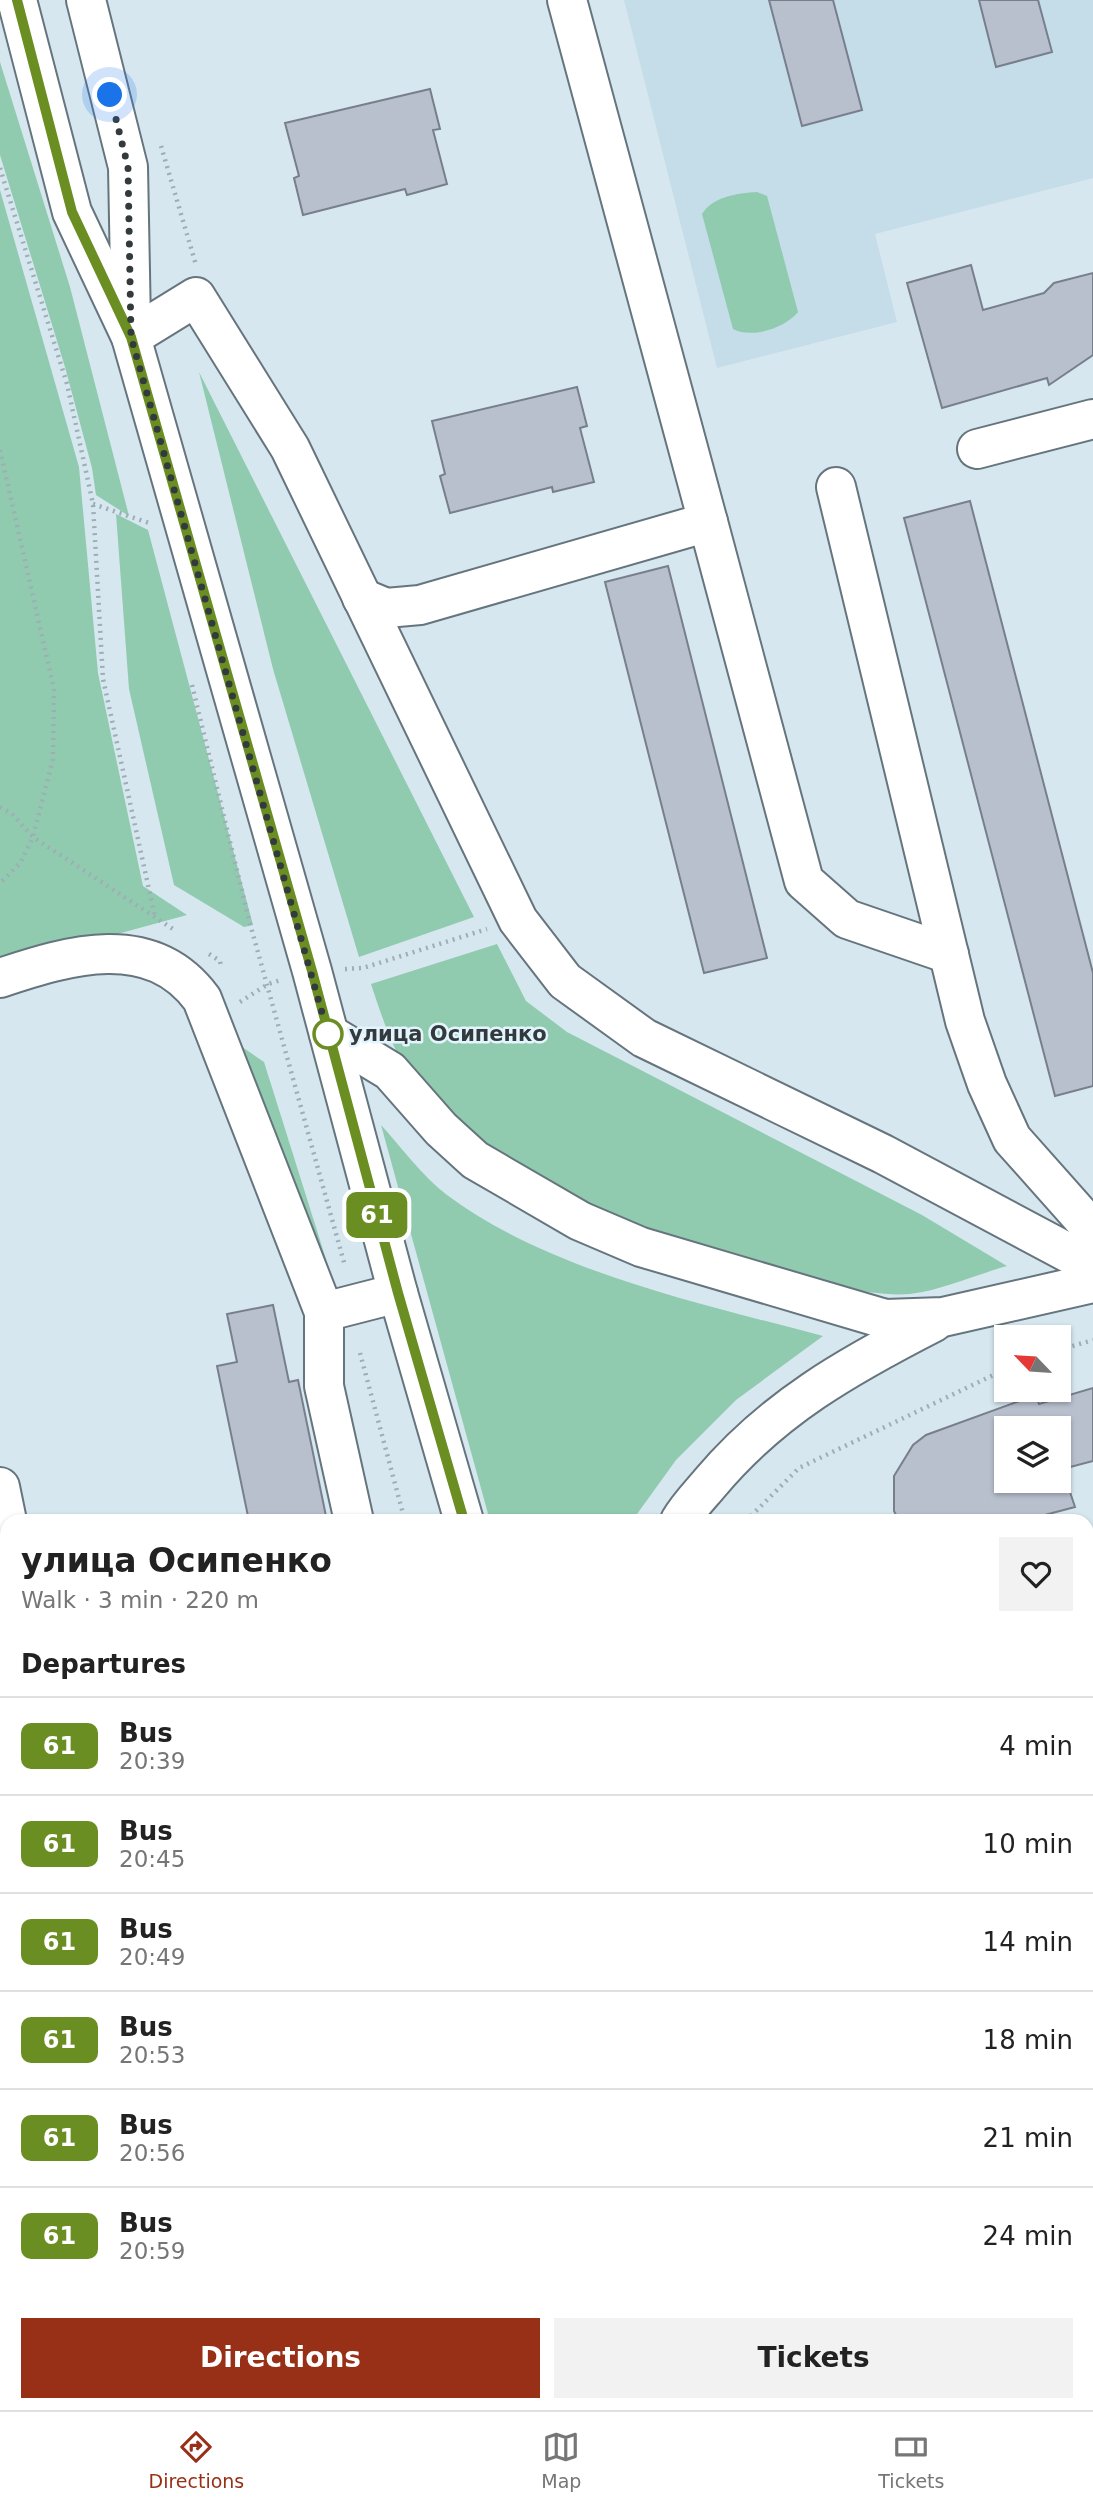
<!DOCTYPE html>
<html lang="en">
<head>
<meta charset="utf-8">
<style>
  body { margin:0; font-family:"DejaVu Sans",sans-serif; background:#f2f2f2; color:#222; height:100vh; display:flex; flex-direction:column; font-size:26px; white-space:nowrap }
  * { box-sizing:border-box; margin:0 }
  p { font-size:23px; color:#767676 }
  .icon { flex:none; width:38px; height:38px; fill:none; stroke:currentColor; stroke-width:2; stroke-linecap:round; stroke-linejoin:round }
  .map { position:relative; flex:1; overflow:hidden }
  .details { position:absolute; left:0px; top:1514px; width:1094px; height:898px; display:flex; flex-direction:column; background:#fff; border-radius:21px 21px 0 0; box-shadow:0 2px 5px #0004 }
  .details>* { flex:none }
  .badge { padding:0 14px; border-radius:10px; font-size:24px; line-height:46px }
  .needle { width:46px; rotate:295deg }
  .tools { position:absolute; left:994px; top:1325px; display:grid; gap:14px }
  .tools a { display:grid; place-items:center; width:77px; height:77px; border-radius:0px; background:#fff; box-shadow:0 2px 5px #0004; font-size:35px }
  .you { position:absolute; width:35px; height:35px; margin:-18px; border:5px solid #fff; border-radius:50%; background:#1a73e8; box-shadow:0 0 0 10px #1a73e833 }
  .map>.badge { position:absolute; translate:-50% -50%; box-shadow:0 0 0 4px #fff }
  h2 { padding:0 21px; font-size:26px; line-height:63px }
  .round { display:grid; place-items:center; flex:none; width:74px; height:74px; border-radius:0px; background:#f2f2f2 }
  .head { display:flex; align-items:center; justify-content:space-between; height:119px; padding:0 21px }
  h1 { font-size:33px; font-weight:800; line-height:52px }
  .cta { display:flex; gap:14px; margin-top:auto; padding:14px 21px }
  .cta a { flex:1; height:80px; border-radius:0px; background:#983017; color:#fff; font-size:28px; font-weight:800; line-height:80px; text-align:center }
  .cta a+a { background:#f2f2f2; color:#222 }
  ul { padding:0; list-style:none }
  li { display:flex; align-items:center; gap:21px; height:98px; padding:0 21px; border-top:2px solid #e0e0e0 }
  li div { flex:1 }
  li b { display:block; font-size:26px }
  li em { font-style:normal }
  li .badge { min-width:77px; font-weight:700; text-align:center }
  .tabs { display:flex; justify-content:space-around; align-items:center; height:98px; border-top:2px solid #e0e0e0; background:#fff; font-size:19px; color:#767676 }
  .tabs a { display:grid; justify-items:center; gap:4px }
  .tabs .current { color:#983017 }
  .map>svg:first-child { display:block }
</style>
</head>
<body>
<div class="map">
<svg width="1093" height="2410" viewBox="0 0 1093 2410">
  <rect width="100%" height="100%" fill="#d6e7f0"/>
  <g fill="#c4dde9">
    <polygon points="624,0 1093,0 1093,178 875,234 897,322 717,368"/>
    <polygon points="1093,1543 1093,2410 1057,2410 1056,2405 1087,2404 1087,1544"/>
  </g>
  <g fill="#90cbb0">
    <polygon points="0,62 70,287 129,516 96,495 92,468 65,367 0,155"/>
    <polygon points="0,190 79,467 98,673 143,886 187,915 0,966"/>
    <path d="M 757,192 L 767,196 L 798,312 C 785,328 752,339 733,329 L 702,214 C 712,197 738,193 757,192 Z"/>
    <polygon points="199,372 474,917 359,957 273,669"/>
    <polygon points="116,514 148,530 253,925 244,927 174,885 129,689"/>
    <path d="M 497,944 L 526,1001 L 567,1032 L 922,1215 L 1007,1266 C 978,1274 939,1291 910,1294 C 867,1297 827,1282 786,1271 C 659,1237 517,1190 424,1093 C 397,1065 383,1020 371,984 Z"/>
    <polygon points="232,1040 264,1062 330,1272 317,1266"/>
    <path d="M 381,1125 C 402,1148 422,1176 447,1195 C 548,1271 703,1304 823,1336 L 736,1400 L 676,1460 L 632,1521 L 490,1521 Z"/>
  </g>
  <g fill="#b8c0ce" stroke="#787f8c" stroke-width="2">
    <polygon points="769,0 833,0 862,110 802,126"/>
    <polygon points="979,0 1038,0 1052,52 996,67"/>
    <polygon points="430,89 440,129 433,130 447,184 407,195 405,189 303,215 294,178 299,176 285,123"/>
    <polygon points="971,265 983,310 1044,293 1054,283 1093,273 1093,355 1049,385 1047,378 942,408 907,283"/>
    <polygon points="577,387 587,426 580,428 594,482 553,492 552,487 450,513 440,476 445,474 432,421"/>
    <polygon points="970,501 1093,973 1093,1086 1055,1096 904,518"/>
    <polygon points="668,566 767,958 704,973 605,582"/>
    <polygon points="273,1305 289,1382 298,1380 327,1521 249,1521 217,1366 237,1362 227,1314"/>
    <polygon points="1093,1388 1093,1461 1059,1470 1059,1428 1006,1428 1006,1480 1066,1480 1075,1507 1022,1521 899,1521 894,1511 894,1476 913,1445 926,1435 1036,1395 1039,1404"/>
  </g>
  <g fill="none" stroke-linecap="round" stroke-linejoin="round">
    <defs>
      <g id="minor">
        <polyline points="131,337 196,297 290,448 518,920 565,981 644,1038 883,1154 1093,1266"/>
        <polyline points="977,449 1093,419"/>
        <polyline points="836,487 965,1021 987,1084 1012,1139 1093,1230"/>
        <polyline points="708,522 804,881 847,919 949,954"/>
        <polyline points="362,598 386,608 420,605 708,522 567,0"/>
        <path d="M 0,978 C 69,955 151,930 202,999 L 324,1312 L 398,1293"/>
        <polyline points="324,1312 324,1386 354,1521"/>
        <polyline points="0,1487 7,1521"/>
        <polyline points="0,1550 7,1560"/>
        <polyline points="0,2262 7,2294"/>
        <polyline points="31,2404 33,2410"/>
        <polyline points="156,2404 157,2410"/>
        <polyline points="303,2404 304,2410"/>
      </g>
      <g id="major">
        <polyline points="17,0 72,212 131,337 312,971 398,1293 464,1521"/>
        <polyline points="86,0 128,167 131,324"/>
        <polyline points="329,1034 390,1071 441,1129 475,1160 580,1221 641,1247 885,1319 943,1317 1093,1283"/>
        <path d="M 680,1521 C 688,1507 700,1495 710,1483 C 773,1408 848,1366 934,1322"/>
        <polyline points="709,2404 710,2410"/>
      </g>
    </defs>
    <use href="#minor" stroke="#66757d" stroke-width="42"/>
    <use href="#major" stroke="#66757d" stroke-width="42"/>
    <g stroke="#9fadb4" stroke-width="4.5" stroke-dasharray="2 5" stroke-linecap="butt">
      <polyline points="161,146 196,265"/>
      <polyline points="0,168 67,384 93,504 103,679 155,917"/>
      <polyline points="0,450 54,689 53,759 33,837 21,862 0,883"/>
      <polyline points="93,504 149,523"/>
      <polyline points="192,685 249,920 345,1266"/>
      <polyline points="0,807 12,814 33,837 176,931"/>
      <polyline points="209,954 220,961 221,967"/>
      <polyline points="345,969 363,968 487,929"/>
      <polyline points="240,1002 268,984 281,980"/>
      <polyline points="1059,1350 1093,1340"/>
      <polyline points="360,1353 405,1521"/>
      <polyline points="746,1521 799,1468 1006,1369"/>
      <polyline points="621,2404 623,2410"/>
      <polyline points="747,2404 749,2410"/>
    </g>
    <use href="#minor" stroke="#fff" stroke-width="38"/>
    <use href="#major" stroke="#fff" stroke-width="38"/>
  </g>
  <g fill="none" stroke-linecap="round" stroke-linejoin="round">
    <defs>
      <polyline id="line" points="17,0 72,212 131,337 312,971 398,1293 464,1521"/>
    </defs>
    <use href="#line" stroke="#fff" stroke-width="16"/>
    <use href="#line" stroke="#6b8e23" stroke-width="10"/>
    <polyline stroke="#333a3d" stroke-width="7" stroke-dasharray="0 12.6" points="110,95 128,167 131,337 328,1034"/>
  </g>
  <circle fill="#fff" stroke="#6b8e23" stroke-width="3.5" cx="328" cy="1034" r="14"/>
  <g text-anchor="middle" stroke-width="5" stroke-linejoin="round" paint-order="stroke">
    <g font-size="21" font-weight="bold" fill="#333a3d" stroke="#e3f4fd" text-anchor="start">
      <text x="349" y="1041">улица Осипенко</text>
    </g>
  </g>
</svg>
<div class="tools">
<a><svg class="needle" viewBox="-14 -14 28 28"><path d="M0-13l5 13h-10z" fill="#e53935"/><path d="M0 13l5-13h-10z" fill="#767676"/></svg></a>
<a><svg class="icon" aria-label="layers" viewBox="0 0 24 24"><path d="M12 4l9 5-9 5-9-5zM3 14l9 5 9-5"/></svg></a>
</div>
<div class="you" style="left:110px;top:95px"></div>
<b class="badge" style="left:377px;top:1215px;background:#6b8e23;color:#fff">61</b>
<section class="details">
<div class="head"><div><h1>улица Осипенко</h1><p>Walk · 3 min · 220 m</p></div><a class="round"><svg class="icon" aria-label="heart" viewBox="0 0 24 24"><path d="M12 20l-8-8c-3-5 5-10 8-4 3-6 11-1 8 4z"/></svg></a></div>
<h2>Departures</h2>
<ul>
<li><span class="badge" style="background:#6b8e23;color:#fff">61</span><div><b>Bus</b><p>20:39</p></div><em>4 min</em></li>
<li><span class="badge" style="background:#6b8e23;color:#fff">61</span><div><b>Bus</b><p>20:45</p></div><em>10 min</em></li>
<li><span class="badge" style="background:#6b8e23;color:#fff">61</span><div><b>Bus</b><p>20:49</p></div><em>14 min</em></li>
<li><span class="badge" style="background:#6b8e23;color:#fff">61</span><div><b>Bus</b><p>20:53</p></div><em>18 min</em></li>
<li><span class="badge" style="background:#6b8e23;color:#fff">61</span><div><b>Bus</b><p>20:56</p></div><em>21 min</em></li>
<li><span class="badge" style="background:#6b8e23;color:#fff">61</span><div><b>Bus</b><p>20:59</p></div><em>24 min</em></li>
</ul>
<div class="cta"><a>Directions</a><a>Tickets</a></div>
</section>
</div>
<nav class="tabs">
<a class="current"><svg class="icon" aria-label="directions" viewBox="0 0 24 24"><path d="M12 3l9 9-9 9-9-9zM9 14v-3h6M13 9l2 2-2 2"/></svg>Directions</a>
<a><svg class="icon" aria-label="map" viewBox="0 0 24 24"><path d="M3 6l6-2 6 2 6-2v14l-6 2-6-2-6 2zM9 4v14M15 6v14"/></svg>Map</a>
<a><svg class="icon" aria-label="tickets" viewBox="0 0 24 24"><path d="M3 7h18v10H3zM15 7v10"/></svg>Tickets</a>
</nav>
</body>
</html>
